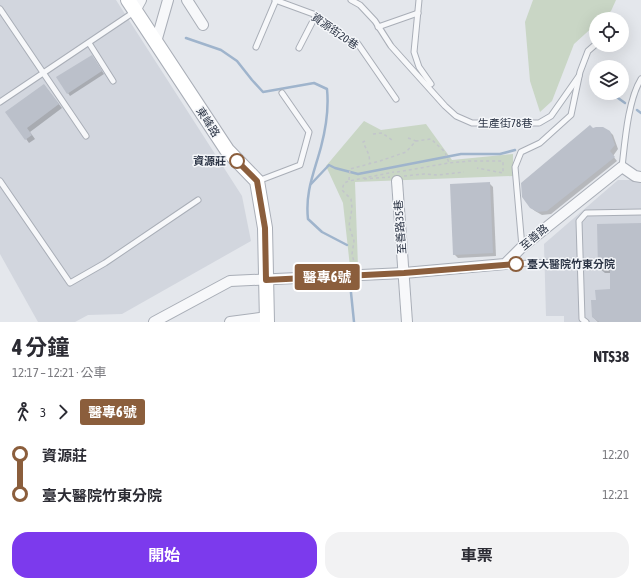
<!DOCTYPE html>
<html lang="zh-TW">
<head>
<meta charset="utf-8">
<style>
  body { margin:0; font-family:"Asap Condensed","Noto Sans TC",sans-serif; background:#f2f2f3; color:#2b2b33; height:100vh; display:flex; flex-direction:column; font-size:15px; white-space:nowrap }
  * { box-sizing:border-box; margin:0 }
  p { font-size:13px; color:#7c7c81 }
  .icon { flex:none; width:22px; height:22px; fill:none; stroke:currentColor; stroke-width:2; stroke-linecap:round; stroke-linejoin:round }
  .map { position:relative; height:322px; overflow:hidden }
  .sheet { display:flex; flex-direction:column; background:#fff; flex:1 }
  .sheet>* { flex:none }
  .badge { padding:0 8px; border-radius:3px; font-size:14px; line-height:26px }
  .buttons { position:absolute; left:589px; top:12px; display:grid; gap:8px }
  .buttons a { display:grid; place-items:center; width:40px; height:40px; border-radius:50%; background:#fff; box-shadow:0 4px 16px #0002; font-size:20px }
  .map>.badge { position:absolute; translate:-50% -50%; box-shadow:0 0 0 2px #fff }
  .legs { display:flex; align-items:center; gap:6px; height:44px; padding:0 12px; font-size:13px }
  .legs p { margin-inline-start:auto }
  .summary { display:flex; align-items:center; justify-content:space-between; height:68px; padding:0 12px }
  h1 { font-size:22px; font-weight:700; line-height:30px }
  .action { display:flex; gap:8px; margin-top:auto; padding:8px 12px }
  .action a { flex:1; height:46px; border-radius:16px; background:#7c3aed; color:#fff; font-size:16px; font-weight:700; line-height:46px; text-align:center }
  .action a+a { background:#f2f2f3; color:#2b2b33 }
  ul { padding:0 12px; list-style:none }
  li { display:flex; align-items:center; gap:14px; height:40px; font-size:15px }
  li i { display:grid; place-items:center; width:6px; height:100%; margin:0 5px; background:currentColor }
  li i::after { content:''; width:10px; height:10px; margin:-5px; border:3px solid; border-radius:50%; background:#fff }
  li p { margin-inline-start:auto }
  li:first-child i { background:linear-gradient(#0000 50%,currentColor 0) }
  li:last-child i { background:linear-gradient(currentColor 50%,#0000 0) }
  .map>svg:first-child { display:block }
</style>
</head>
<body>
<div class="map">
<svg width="641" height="322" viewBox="0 0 641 322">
  <rect width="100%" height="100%" fill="#e4e7ec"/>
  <g fill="#d2d6de">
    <polygon points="0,0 116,0 242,196 251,241 122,314 88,315 75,322 38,322 0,254"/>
    <polygon points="618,180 641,180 641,322 564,322 564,316 546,316 544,244"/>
  </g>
  <g fill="#c9d6c5">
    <polygon points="533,0 616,0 611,11 602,19 596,19 596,24 574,44 552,101 540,112 530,81 525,22"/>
    <polygon points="364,121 381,130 426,124 452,160 513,154 513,176 355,182 358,267 350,267 343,203 326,166"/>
  </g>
  <g fill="#0003">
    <polygon points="94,59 104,74 70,96 68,93"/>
    <polygon points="44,85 62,108 30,132 35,139 29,143 7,112"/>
    <polygon points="593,129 609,131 613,135 618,149 613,156 617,161 551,214 542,215 535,211 530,207"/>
    <polygon points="489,183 493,187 496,256 458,258 454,254"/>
    <polygon points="641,224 641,322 598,322 593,317 597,301 611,290 611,273 605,273 599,268"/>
  </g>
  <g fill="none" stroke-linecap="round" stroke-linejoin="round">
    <g stroke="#9fb4cc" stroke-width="2.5">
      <path d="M 186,38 L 221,50 L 237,61 L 252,80 L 263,92 L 314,83 L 327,89 C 329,109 326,128 321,147 C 314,173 305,192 308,219 L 322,232 L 347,245"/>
      <polyline points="611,93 625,103"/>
      <polyline points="637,110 641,113"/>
      <polyline points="311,184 329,165 335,168 358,174 461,154 500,154 515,150"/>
      <polyline points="350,283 354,322"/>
    </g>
  </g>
  <g fill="#bbc0ca">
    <polygon points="92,55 102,71 67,94 56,77"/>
    <polygon points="44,84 59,104 27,128 32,135 25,140 5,112"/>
    <polygon points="590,125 593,128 596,127 603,127 610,131 615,145 610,151 615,157 547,211 538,212 530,208 522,197 521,183"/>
    <polygon points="490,182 493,253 453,255 450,184"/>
    <polygon points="641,223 641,322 599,322 592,317 591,300 596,300 595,290 610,289 610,268 598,268 597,224"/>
  </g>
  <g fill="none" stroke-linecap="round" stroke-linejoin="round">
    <defs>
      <g id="lane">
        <polyline points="275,0 316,15 332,31 358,44 396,99"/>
        <polyline points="351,0 360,5 375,21 391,46 445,106 456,116 472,123 539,123 551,116 579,76"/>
        <polyline points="419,0 414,52 419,67 431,84"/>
        <polyline points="0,9 86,136"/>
        <polyline points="378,27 418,13"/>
        <polyline points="89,43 113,81"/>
        <polyline points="256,47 276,0"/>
        <polyline points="299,48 316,15"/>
        <polyline points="0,102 134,12"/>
        <path d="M 622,167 C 625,141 628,100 641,79"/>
        <polyline points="0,181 70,283 105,263 198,200"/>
        <polyline points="258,181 300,165 309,132 282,93"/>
        <polyline points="522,247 515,167 521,152 540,143 571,115 580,72 588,51 596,44"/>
        <polyline points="506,264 581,261"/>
        <polyline points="586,322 582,319 579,221 586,213 641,212"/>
      </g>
      <g id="street">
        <polyline points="187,0 203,25"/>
        <polyline points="135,11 141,0"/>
        <polyline points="156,42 168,0"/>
        <polyline points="397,181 407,322"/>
        <polyline points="154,322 230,281 404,273 505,264 522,247 622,167 635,176 641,177"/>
        <polyline points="230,322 267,317"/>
      </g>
      <polyline id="secondary" points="128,0 227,150 257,181 265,228 267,322"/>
    </defs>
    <use href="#lane" stroke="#a9aeb7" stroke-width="7"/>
    <use href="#street" stroke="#a9aeb7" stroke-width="12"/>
    <use href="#secondary" stroke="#a9aeb7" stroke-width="16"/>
    <g stroke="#c2c5cb" stroke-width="1.5" stroke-dasharray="3 3" stroke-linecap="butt">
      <polyline points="373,134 382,133 392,140"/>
      <polyline points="408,138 416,141"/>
      <polyline points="365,141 363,142 369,155 370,164"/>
      <polyline points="397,172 449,163 469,161 503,161 503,173 477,168"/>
      <polyline points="404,176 424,174 438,175 464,172"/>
      <polyline points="364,179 390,177"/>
      <polyline points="349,180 350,169 380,161 406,152 416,141 431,139 445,152 449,163"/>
      <polyline points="355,266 352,254 354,241 349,226 352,208 351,199 342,190 344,183 349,181 394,172"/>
    </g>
    <use href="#lane" stroke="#f7f8fa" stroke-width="5"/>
    <use href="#street" stroke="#f7f8fa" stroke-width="10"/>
    <use href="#secondary" stroke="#fff" stroke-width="14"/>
  </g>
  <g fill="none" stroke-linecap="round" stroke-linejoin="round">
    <defs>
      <polyline id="line-1" points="237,161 257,181 265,228 266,280 404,273 516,264"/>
    </defs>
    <use href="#line-1" stroke="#fff" stroke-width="9"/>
    <use href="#line-1" stroke="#8b5e3c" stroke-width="6"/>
  </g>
  <g fill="#fff" stroke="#8b5e3c" stroke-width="2">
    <circle cx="237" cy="161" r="7"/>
    <circle cx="516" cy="264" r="7"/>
  </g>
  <g text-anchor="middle" stroke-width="3" stroke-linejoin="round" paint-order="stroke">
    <g font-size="11" fill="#2b3445" stroke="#f4f6f9">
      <text transform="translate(335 31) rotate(35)" y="4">資源街20巷</text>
      <text transform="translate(208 122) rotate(57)" y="4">東峰路</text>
      <text x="505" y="127">生產街78巷</text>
      <text transform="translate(400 227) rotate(-94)" y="4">至善路35巷</text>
      <text transform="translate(534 237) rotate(-40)" y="4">至善路</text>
    </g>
    <g font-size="11" font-weight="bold" fill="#2b3445" stroke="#f4f6f9" text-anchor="end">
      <text x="226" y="165">資源莊</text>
      <text x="527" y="268" text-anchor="start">臺大醫院竹東分院</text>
    </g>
  </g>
</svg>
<div class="buttons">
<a><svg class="icon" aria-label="locate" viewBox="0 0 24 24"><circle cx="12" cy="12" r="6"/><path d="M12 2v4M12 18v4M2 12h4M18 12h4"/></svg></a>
<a><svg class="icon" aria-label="layers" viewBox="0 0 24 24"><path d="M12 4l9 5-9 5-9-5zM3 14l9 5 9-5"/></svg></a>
</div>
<b class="badge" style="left:327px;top:277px;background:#8b5e3c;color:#fff">醫專6號</b>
</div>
<section class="sheet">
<div class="summary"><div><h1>4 分鐘</h1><p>12:17 – 12:21 · 公車</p></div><b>NT$38</b></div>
<div class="legs"><svg class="icon" aria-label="walk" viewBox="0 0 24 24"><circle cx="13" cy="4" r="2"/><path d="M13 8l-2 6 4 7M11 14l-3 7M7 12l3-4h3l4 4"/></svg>3<svg class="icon" aria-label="forward" viewBox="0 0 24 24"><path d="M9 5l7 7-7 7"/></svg><b class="badge" style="background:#8b5e3c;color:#fff">醫專6號</b></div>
<ul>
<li><i style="color:#8b5e3c"></i><b>資源莊</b><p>12:20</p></li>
<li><i style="color:#8b5e3c"></i><b>臺大醫院竹東分院</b><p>12:21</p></li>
</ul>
<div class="action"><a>開始</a><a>車票</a></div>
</section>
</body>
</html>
